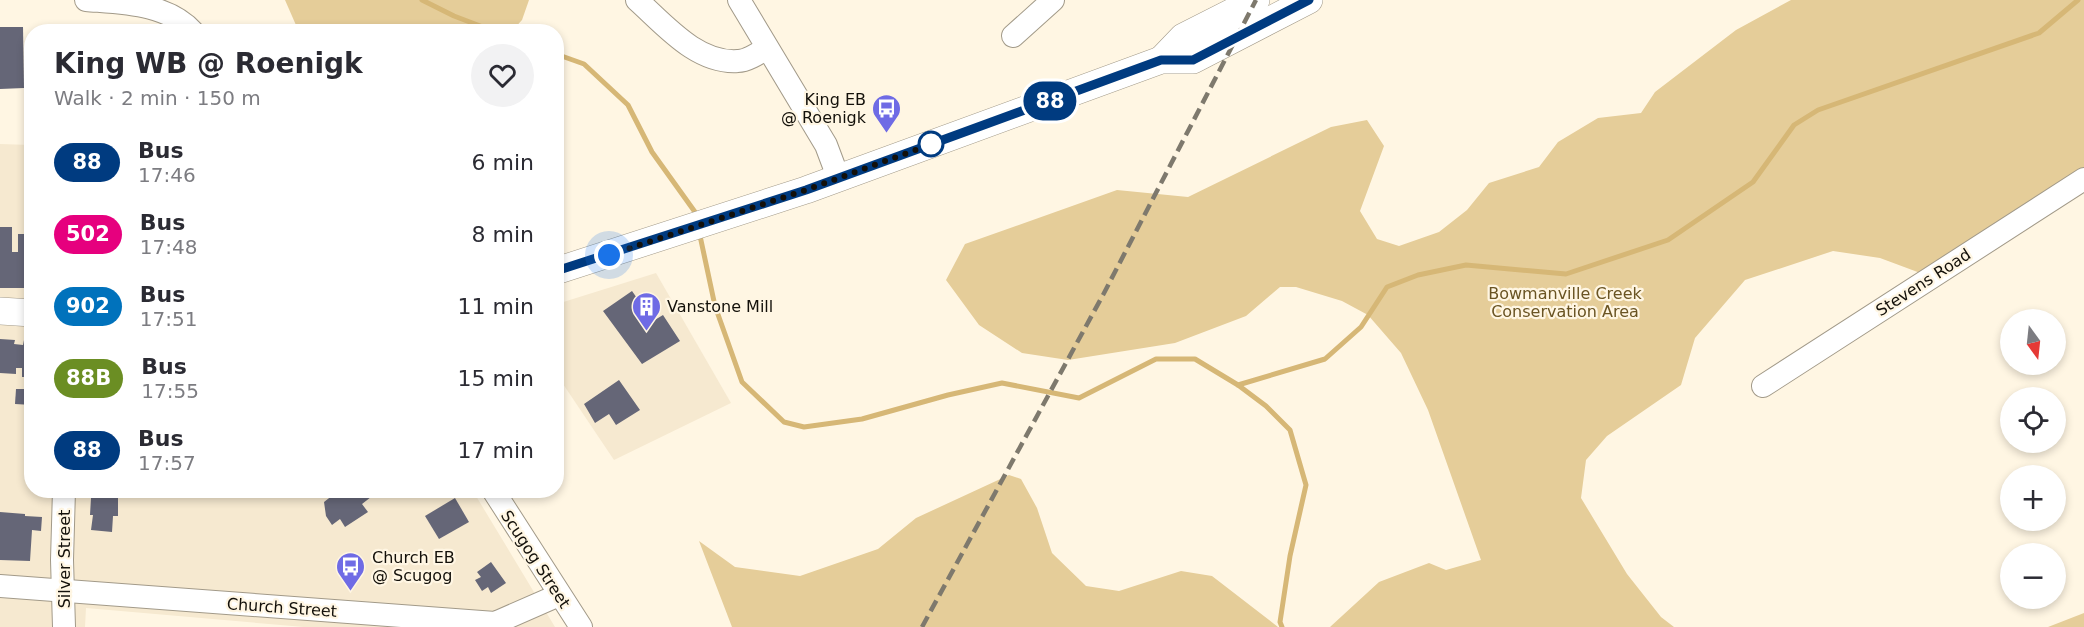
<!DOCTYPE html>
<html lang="en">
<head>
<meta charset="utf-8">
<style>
  body { margin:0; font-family:"DejaVu Sans",sans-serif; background:#f2f2f3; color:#2b2b33; height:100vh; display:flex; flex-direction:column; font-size:22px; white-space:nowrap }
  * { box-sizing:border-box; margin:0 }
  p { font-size:20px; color:#7c7c81 }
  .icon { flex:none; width:33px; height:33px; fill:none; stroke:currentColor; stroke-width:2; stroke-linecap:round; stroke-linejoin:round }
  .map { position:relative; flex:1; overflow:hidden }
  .sheet { position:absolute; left:24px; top:24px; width:540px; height:474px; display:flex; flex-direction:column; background:#fff; border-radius:24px; box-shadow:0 3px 9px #0003 }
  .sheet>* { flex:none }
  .badge { padding:0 12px; border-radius:20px; font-size:21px; line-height:39px }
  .needle { width:39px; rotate:165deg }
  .fabs { position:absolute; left:2000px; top:309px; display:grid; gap:12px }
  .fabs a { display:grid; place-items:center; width:66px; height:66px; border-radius:50%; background:#fff; box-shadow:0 3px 9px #0003; font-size:30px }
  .you { position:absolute; width:30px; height:30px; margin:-15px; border:4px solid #fff; border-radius:50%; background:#1a73e8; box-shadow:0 0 0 9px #1a73e833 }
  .map>.badge { position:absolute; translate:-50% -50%; box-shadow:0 0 0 3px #fff }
  .round { display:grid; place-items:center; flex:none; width:63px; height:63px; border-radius:32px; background:#f2f2f3 }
  .head { display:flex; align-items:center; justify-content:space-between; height:102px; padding:0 30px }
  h1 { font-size:28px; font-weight:700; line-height:45px }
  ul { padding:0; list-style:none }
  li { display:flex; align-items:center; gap:18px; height:72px; padding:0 30px }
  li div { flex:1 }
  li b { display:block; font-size:22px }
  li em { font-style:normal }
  li .badge { min-width:66px; font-weight:700; text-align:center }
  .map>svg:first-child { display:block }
</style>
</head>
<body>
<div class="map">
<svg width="2084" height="627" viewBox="0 0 2084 627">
  <rect width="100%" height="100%" fill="#fff6e3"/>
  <g fill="#f6e9d0">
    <polygon points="0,144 31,145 32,490 473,491 555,627 304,627 86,608 85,627 0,627"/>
    <polygon points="656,273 731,403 614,460 557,375 557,304"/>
  </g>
  <g fill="#e5cd99">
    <polygon points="285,0 529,0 522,20 512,31 299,32"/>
    <polygon points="1791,0 2084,0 2084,174 1931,277 1880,258 1833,251 1745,280 1695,338 1681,385 1607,436 1586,460 1581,498 1627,574 1661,617 1674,627 1330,627 1379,582 1429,563 1446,570 1481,560 1428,410 1401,353 1368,315 1342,301 1296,287 1280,287 1246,316 1175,343 1068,360 1022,353 979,325 946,280 965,244 1117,190 1188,197 1331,127 1367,120 1384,146 1360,211 1377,239 1399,246 1439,232 1467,210 1489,183 1539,167 1558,142 1598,118 1641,113 1655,92 1736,30"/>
    <polygon points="1009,475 1021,479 1037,508 1052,553 1086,586 1119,591 1181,571 1212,576 1278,627 732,627 699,541 735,567 800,576 878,549 916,518"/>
    <polygon points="2084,613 2084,627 2048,627"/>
  </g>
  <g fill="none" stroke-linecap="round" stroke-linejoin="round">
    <g stroke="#d6b776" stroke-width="5">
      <polyline points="422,0 454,16 496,32"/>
      <polyline points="556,54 584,64 628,105 652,152 695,212 696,216"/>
      <polyline points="699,231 715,306 742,382 784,422 804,427 862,419 948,395 1002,383 1079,398 1156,359 1195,359 1238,385 1266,406 1290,430 1306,485 1290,556 1280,622 1282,627"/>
      <polyline points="1238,385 1325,359 1361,327 1387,287 1418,275 1466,265 1566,274 1668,240 1753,182 1794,125 1818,110 2039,33 2078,0"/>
    </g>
  </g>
  <g fill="#656677">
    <polygon points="0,27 23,27 24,88 0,89"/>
    <polygon points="0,227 12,227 12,252 18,252 18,234 32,234 32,288 0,288"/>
    <polygon points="632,291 653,321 663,315 680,341 642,364 603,311"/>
    <polygon points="0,339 15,340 14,344 23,345 24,340 32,341 32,383 28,383 28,377 22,377 22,368 16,368 16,374 0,373"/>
    <polygon points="619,380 640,410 616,425 609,414 595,423 584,404"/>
    <polygon points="16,389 32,389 32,405 15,404"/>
    <polygon points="88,490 127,490 128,498 118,498 118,516 113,516 112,532 91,530 93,515 90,515 91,498 88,498"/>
    <polygon points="330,490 367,490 371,497 362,504 368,512 345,527 340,519 332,525 326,516 324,502 333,495"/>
    <polygon points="455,498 469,522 439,539 425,516"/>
    <polygon points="0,512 25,514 25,516 42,517 41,531 32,530 30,561 0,560"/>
    <polygon points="491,562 506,583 491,593 488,587 482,591 475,580 481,577 477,572"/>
  </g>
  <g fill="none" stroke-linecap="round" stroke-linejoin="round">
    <defs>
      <g id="minor">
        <path d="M 86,0 C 122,3 167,3 193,32"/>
        <path d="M 637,0 C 665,25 697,64 738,61 C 747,61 759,53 767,48"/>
        <polyline points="739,0 826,145 838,177"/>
        <polyline points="1013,36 1053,0"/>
        <polyline points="1763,386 2084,179"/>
        <polyline points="493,490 581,627"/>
        <polyline points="0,586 495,623 559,595"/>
        <polyline points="64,627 62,560 64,490"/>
      </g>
      <g id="major">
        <polyline points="1161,60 1183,37 1256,0"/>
        <polyline points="556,271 806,190 1161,60 1193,60 1309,0"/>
        <polyline points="0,311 32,313"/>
      </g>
    </defs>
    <use href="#minor" stroke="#a29a89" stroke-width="24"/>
    <use href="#major" stroke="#a29a89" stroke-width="28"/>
    <use href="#minor" stroke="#fff" stroke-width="22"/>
    <use href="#major" stroke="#fff" stroke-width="27"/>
    <polyline stroke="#7e796d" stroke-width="4.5" stroke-dasharray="12 6" stroke-linecap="butt" points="922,627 1103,295 1256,0"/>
  </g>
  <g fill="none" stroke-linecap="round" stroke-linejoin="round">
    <defs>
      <polyline id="line" points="556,271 806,190 1161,60 1193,60 1309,0"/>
    </defs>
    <use href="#line" stroke="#fff" stroke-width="14"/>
    <use href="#line" stroke="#003b80" stroke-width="9"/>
    <polyline stroke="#13100a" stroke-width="6" stroke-dasharray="0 10.8" points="609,255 806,190 940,141 931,144"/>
  </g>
  <defs>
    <symbol id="bus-pin" viewBox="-11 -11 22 30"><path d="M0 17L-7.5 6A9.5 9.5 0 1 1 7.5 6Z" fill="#6f6be5" stroke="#fff6e3"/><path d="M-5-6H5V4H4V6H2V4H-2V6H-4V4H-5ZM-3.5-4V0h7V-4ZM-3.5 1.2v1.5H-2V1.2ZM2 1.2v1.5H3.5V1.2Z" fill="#fff"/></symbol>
    <symbol id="building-pin" viewBox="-11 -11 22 30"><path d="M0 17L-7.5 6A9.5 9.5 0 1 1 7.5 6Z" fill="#6f6be5" stroke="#fff6e3"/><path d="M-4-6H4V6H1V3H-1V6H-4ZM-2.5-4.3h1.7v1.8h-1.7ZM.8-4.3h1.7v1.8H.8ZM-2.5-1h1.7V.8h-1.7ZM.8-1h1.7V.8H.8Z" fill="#fff"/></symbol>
  </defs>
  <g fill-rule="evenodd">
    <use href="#bus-pin" x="870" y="92" width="33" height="45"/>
    <use href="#building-pin" x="630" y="290" width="33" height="45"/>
    <use href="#bus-pin" x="334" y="550" width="33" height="45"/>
  </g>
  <circle fill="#fff" stroke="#003b80" stroke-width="3" cx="931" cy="144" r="12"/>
  <g text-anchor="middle" stroke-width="4.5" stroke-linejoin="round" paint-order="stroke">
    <g font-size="16" fill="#13100a" stroke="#fff6e3" text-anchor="start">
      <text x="866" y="105" text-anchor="end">King EB<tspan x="866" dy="18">@ Roenigk</tspan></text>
      <text x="667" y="312">Vanstone Mill</text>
      <text x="372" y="563">Church EB<tspan x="372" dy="18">@ Scugog</tspan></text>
    </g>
    <g font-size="16" fill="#13100a" stroke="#fff6e3">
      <text transform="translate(1923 282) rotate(-33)" y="6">Stevens Road</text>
      <text transform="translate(64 559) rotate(-90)" y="6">Silver Street</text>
      <text transform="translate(536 559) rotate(57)" y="6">Scugog Street</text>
      <text transform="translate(282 607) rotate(4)" y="6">Church Street</text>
    </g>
    <g font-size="16" fill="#6a5423" stroke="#fff6e3">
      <text x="1565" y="299">Bowmanville Creek<tspan x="1565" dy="18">Conservation Area</tspan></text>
    </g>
  </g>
</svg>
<div class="fabs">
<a><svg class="needle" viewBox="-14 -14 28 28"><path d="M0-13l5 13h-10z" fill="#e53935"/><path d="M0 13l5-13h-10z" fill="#7c7c81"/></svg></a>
<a><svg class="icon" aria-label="locate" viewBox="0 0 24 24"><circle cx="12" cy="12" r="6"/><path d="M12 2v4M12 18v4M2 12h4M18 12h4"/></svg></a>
<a>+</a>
<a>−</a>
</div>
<div class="you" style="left:609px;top:255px"></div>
<b class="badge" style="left:1050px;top:101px;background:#003b80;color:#fff">88</b>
<section class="sheet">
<div class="head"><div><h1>King WB @ Roenigk</h1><p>Walk · 2 min · 150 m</p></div><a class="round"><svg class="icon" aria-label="heart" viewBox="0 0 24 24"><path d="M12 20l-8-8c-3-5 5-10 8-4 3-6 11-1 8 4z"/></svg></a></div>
<ul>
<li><span class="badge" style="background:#003b80;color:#fff">88</span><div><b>Bus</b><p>17:46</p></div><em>6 min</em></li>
<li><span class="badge" style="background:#e6007e;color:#fff">502</span><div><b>Bus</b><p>17:48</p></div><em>8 min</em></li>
<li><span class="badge" style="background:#0072bc;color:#fff">902</span><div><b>Bus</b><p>17:51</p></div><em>11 min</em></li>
<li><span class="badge" style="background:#6b8e23;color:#fff">88B</span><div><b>Bus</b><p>17:55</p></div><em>15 min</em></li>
<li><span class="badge" style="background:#003b80;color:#fff">88</span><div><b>Bus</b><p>17:57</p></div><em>17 min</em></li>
</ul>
</section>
</div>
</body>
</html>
